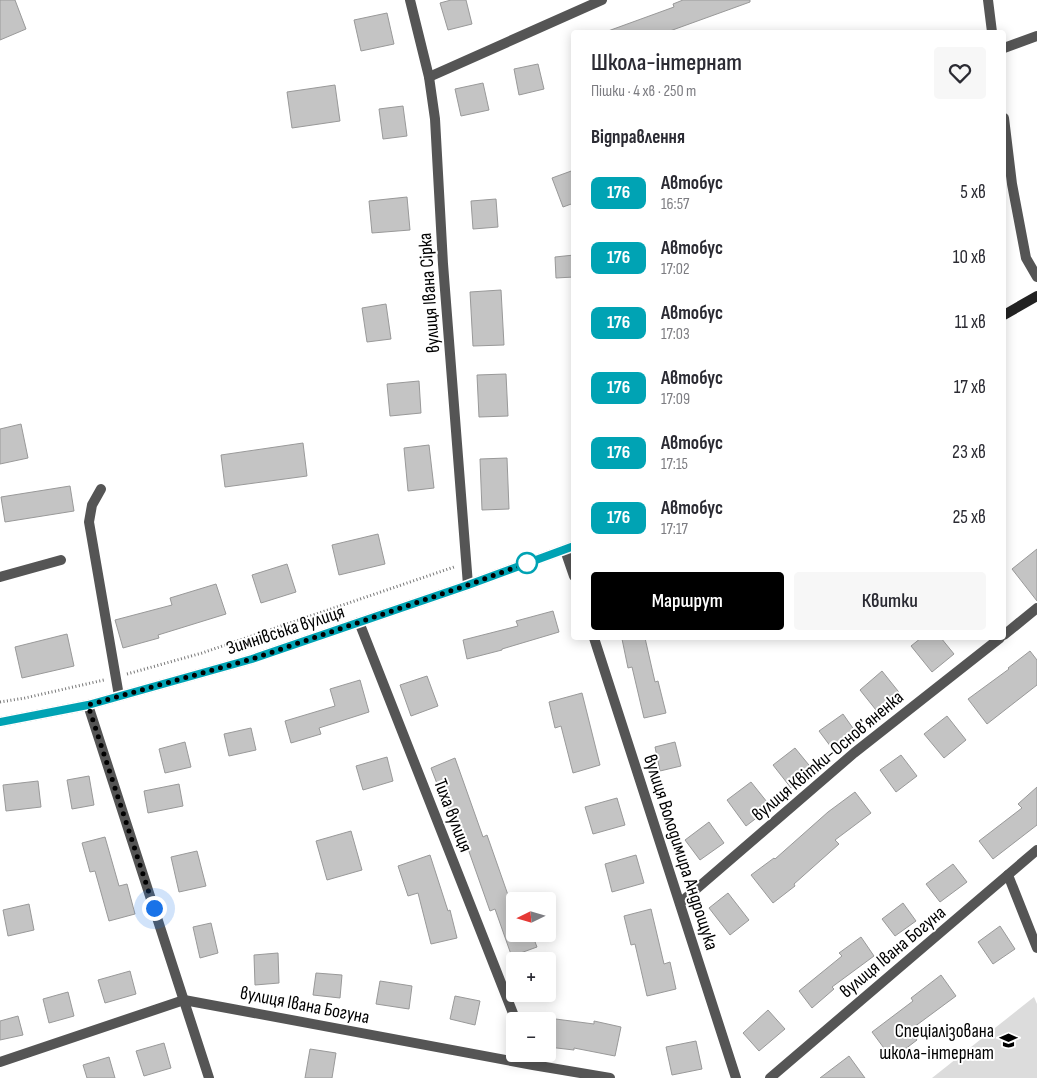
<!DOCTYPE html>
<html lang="uk">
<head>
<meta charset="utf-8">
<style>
  body { margin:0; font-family:"Sofia Sans Condensed",sans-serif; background:#f7f7f7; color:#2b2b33; height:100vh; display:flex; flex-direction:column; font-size:19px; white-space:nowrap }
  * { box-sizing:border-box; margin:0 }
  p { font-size:16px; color:#7c7c81 }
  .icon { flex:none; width:28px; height:28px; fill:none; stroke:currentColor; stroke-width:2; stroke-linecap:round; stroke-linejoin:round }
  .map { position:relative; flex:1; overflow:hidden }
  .side { position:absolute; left:571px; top:30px; width:435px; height:610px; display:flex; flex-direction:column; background:#fff; border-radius:5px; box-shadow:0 2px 12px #0003 }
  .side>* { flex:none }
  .badge { padding:0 10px; border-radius:8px; font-size:18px; line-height:32px }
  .needle { width:32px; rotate:265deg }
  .buttons { position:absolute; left:506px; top:892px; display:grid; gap:10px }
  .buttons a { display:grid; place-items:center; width:50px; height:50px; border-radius:5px; background:#fff; box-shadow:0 2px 12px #0003; font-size:25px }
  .you { position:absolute; width:25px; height:25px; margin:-12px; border:4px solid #fff; border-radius:50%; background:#1a73e8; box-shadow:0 0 0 8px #1a73e833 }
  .map>.badge { position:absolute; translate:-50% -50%; box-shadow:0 0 0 2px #fff }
  h2 { padding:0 20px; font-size:19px; line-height:45px }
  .round { display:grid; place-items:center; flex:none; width:52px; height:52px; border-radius:5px; background:#f7f7f7 }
  .summary { display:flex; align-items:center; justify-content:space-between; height:85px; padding:0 20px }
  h1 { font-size:24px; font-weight:600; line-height:38px }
  .cta { display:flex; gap:10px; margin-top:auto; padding:10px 20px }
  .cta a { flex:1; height:58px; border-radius:5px; background:#000; color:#fff; font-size:20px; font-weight:600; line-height:58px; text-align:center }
  .cta a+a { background:#f7f7f7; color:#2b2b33 }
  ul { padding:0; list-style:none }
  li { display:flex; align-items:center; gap:15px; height:65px; padding:0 20px }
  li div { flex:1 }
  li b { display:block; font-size:19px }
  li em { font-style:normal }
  li .badge { min-width:55px; font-weight:700; text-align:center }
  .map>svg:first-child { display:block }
</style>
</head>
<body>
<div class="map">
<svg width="1037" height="1078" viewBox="0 0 1037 1078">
  <rect width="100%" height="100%" fill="#fff"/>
  <polygon fill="#dcdcdc" points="1034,997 1037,1004 1037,1078 932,1078"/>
  <g fill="#c4c4c4" stroke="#999">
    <polygon points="0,0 15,0 26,29 0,40"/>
    <polygon points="451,0 466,0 472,24 448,30 440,3"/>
    <polygon points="683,0 750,0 750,2 667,32 609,32 608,31 674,7 673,4"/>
    <polygon points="387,13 394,44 361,51 354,20"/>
    <polygon points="538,64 544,89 519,95 514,69"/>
    <polygon points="483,83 489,110 461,116 455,89"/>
    <polygon points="335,85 340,121 292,128 287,92"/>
    <polygon points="403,106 407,136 383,139 379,109"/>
    <polygon points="574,170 574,203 563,207 552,178"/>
    <polygon points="407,197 410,230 372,233 369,201"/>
    <polygon points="496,199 498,227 473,229 471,201"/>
    <polygon points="574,255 574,277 556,278 555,257"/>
    <polygon points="501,290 504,345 473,346 470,292"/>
    <polygon points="386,304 391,339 367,342 362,308"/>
    <polygon points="506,374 508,416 479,417 477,375"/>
    <polygon points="419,381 421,413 390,416 387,384"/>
    <polygon points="21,424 28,458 0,464 0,429"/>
    <polygon points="303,443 307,476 225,487 221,455"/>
    <polygon points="429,445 434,488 408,491 404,448"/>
    <polygon points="507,458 509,509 482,510 480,459"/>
    <polygon points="70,486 74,511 5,522 1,497"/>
    <polygon points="378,534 385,564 339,575 332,545"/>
    <polygon points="1037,549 1037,601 1012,569"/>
    <polygon points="287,564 296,592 261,603 252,575"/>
    <polygon points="216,584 226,614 158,635 159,638 123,648 115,620 172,605 170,598"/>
    <polygon points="553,611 559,632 502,649 502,650 467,659 463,640 518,626 516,621"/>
    <polygon points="67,634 74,666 22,678 15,647"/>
    <polygon points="631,638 645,638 655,682 658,681 666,713 644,718 632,667 628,668 622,639"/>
    <polygon points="921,638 941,638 954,654 932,672 911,646"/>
    <polygon points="1030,651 1037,660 1037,685 987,724 968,699 1009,669 1008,668"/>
    <polygon points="882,671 902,696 880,715 860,690"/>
    <polygon points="427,676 438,706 411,716 400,685"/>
    <polygon points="360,680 369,712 319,728 321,734 291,743 285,721 335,706 330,689"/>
    <polygon points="582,693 600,765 573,773 561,726 555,728 549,702"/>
    <polygon points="843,714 857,734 834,751 819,731"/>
    <polygon points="947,716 966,740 944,758 924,734"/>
    <polygon points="251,728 256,750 229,756 224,734"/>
    <polygon points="185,742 191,767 165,773 159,749"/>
    <polygon points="675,742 681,766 660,771 655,747"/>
    <polygon points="795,748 813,770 791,788 773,765"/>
    <polygon points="901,755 917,776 896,792 880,770"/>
    <polygon points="387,757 393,781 363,790 356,766"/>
    <polygon points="455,758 483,837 487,835 515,915 515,934 532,934 537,947 515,955 515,960 513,960 495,909 490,911 461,829 456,831 443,793 441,794 431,768"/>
    <polygon points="89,776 94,805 72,809 67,780"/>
    <polygon points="38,781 41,807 6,811 3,785"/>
    <polygon points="751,782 771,807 746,826 727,800"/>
    <polygon points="179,784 183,806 148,813 144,791"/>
    <polygon points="1037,787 1037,825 993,859 979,841 1022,808 1018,804"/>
    <polygon points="855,792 871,813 835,840 839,844 794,884 795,886 773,903 751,875 774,858 775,859 828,812"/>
    <polygon points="617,798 625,825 593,834 585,807"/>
    <polygon points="709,822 724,843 700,860 685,840"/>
    <polygon points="351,831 362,870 327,880 316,841"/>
    <polygon points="105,837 119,886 127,884 135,914 109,921 95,871 90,872 82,843"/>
    <polygon points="197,851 206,886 179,892 171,857"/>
    <polygon points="430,855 448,911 450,910 457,938 431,944 418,893 408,896 398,866"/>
    <polygon points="636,855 644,883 612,892 605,864"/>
    <polygon points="953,864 967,882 940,902 926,884"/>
    <polygon points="728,893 749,920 730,935 709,908"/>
    <polygon points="903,903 916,921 895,936 882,919"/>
    <polygon points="29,904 34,930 8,936 3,910"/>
    <polygon points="651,909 664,964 670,962 676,989 647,996 635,944 631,945 624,916"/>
    <polygon points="211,923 218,953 200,958 193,927"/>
    <polygon points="1000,926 1015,949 993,964 978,942"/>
    <polygon points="861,937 874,956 832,987 834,989 812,1008 799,991 842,956 839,953"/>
    <polygon points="278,953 279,983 255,985 254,955"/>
    <polygon points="130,971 136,994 105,1003 98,980"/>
    <polygon points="316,973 342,975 340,998 313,995"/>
    <polygon points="941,975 956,996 910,1030 917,1040 892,1059 872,1032 913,1001 911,998"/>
    <polygon points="380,981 412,986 409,1009 376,1004"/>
    <polygon points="68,992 74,1016 49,1023 43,999"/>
    <polygon points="455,996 480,1001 475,1025 450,1019"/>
    <polygon points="768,1010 785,1029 759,1051 743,1033"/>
    <polygon points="18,1016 23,1035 0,1040 0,1021"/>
    <polygon points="548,1018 594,1024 594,1021 621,1027 615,1056 574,1048 574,1050 548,1047"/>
    <polygon points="696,1041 702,1069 672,1075 666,1047"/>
    <polygon points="164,1043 171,1068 144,1076 136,1051"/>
    <polygon points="310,1049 336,1053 332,1078 305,1078"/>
    <polygon points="849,1056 865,1078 820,1078"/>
    <polygon points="109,1057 115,1078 87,1078 83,1065"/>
  </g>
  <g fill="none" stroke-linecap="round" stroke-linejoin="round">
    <g stroke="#777" stroke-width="3" stroke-dasharray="1 2.5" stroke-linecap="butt">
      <polyline points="127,674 202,653 454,567"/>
      <polyline points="0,702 25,698 104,680"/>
    </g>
    <g stroke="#555" stroke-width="10">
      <polyline points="101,489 92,505 89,522 119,696"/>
      <polyline points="0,577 61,560"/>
    </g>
    <g stroke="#555" stroke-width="10">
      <polyline points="410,0 429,77 435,119 443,264 468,585"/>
      <polyline points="988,0 992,32"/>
      <polyline points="1004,48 1037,36"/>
      <polyline points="429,77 602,0"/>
      <polyline points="1004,118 1012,184 1026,258 1037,277"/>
      <polyline points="565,550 574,576"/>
      <polyline points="359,622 516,1021"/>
      <polyline points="1004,635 1037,608"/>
      <polyline points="594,638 736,1078"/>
      <polyline points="88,705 209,1078"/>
      <polyline points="1008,875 1037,948"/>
      <polyline points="680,903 854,753 1000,638"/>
      <polyline points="0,1062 184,1000 533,1065 610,1078"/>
      <polyline points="770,1078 1037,850"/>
    </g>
    <g stroke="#222" stroke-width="10">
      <polyline points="1004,315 1037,296"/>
      <polyline points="0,722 88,705 252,659 468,585 574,546"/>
    </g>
  </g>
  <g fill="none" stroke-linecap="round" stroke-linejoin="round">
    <defs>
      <polyline id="line" points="0,722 88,705 252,659 468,585 574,546"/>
    </defs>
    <use href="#line" stroke="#fff" stroke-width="11"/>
    <use href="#line" stroke="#00a3b4" stroke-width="8"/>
    <polyline stroke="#000" stroke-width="5" stroke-dasharray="0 9" points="154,908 88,705 252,659 468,585 527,563"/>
  </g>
  <defs>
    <symbol id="school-bare" viewBox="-9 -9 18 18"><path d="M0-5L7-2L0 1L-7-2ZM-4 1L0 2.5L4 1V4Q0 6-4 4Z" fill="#000" stroke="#fff" stroke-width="2.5" paint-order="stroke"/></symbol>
  </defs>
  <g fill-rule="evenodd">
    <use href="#school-bare" x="996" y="1028" width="25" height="25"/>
  </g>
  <circle fill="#fff" stroke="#00a3b4" stroke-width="2.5" cx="527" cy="563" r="10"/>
  <g text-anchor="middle" stroke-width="4" stroke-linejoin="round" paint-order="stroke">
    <g font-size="19" fill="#000" stroke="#fff">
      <text transform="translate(428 293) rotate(-94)" y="7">вулиця Івана Сірка</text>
      <text transform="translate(285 629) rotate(-18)" y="7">Зимнівська вулиця</text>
      <text transform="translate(827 755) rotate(-40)" y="7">вулиця Квітки-Основʼяненка</text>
      <text transform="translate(454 815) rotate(69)" y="7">Тиха вулиця</text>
      <text transform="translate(682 852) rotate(72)" y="7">вулиця Володимира Андрощука</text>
      <text transform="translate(892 951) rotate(-40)" y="7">вулиця Івана Богуна</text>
      <text transform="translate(305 1004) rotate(11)" y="7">вулиця Івана Богуна</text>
    </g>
    <g font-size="19" fill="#000" stroke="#fff" text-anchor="end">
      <text x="994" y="1037">Спеціалізована<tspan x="994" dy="22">школа-інтернат</tspan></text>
    </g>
  </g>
</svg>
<div class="buttons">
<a><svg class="needle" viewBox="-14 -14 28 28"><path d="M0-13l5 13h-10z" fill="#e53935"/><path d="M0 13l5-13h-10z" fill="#7c7c81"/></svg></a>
<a>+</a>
<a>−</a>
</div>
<div class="you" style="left:154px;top:908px"></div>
<section class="side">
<div class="summary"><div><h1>Школа-інтернат</h1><p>Пішки · 4 хв · 250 m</p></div><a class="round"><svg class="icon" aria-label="heart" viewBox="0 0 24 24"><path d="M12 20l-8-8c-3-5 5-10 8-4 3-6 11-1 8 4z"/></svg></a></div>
<h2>Відправлення</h2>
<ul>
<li><span class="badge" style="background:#00a3b4;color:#fff">176</span><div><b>Автобус</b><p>16:57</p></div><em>5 хв</em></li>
<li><span class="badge" style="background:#00a3b4;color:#fff">176</span><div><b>Автобус</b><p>17:02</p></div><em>10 хв</em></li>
<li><span class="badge" style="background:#00a3b4;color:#fff">176</span><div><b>Автобус</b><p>17:03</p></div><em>11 хв</em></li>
<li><span class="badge" style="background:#00a3b4;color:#fff">176</span><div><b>Автобус</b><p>17:09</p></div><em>17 хв</em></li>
<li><span class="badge" style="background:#00a3b4;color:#fff">176</span><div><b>Автобус</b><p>17:15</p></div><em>23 хв</em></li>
<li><span class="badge" style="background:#00a3b4;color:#fff">176</span><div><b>Автобус</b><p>17:17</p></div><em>25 хв</em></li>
</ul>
<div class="cta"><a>Маршрут</a><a>Квитки</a></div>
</section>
</div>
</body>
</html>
